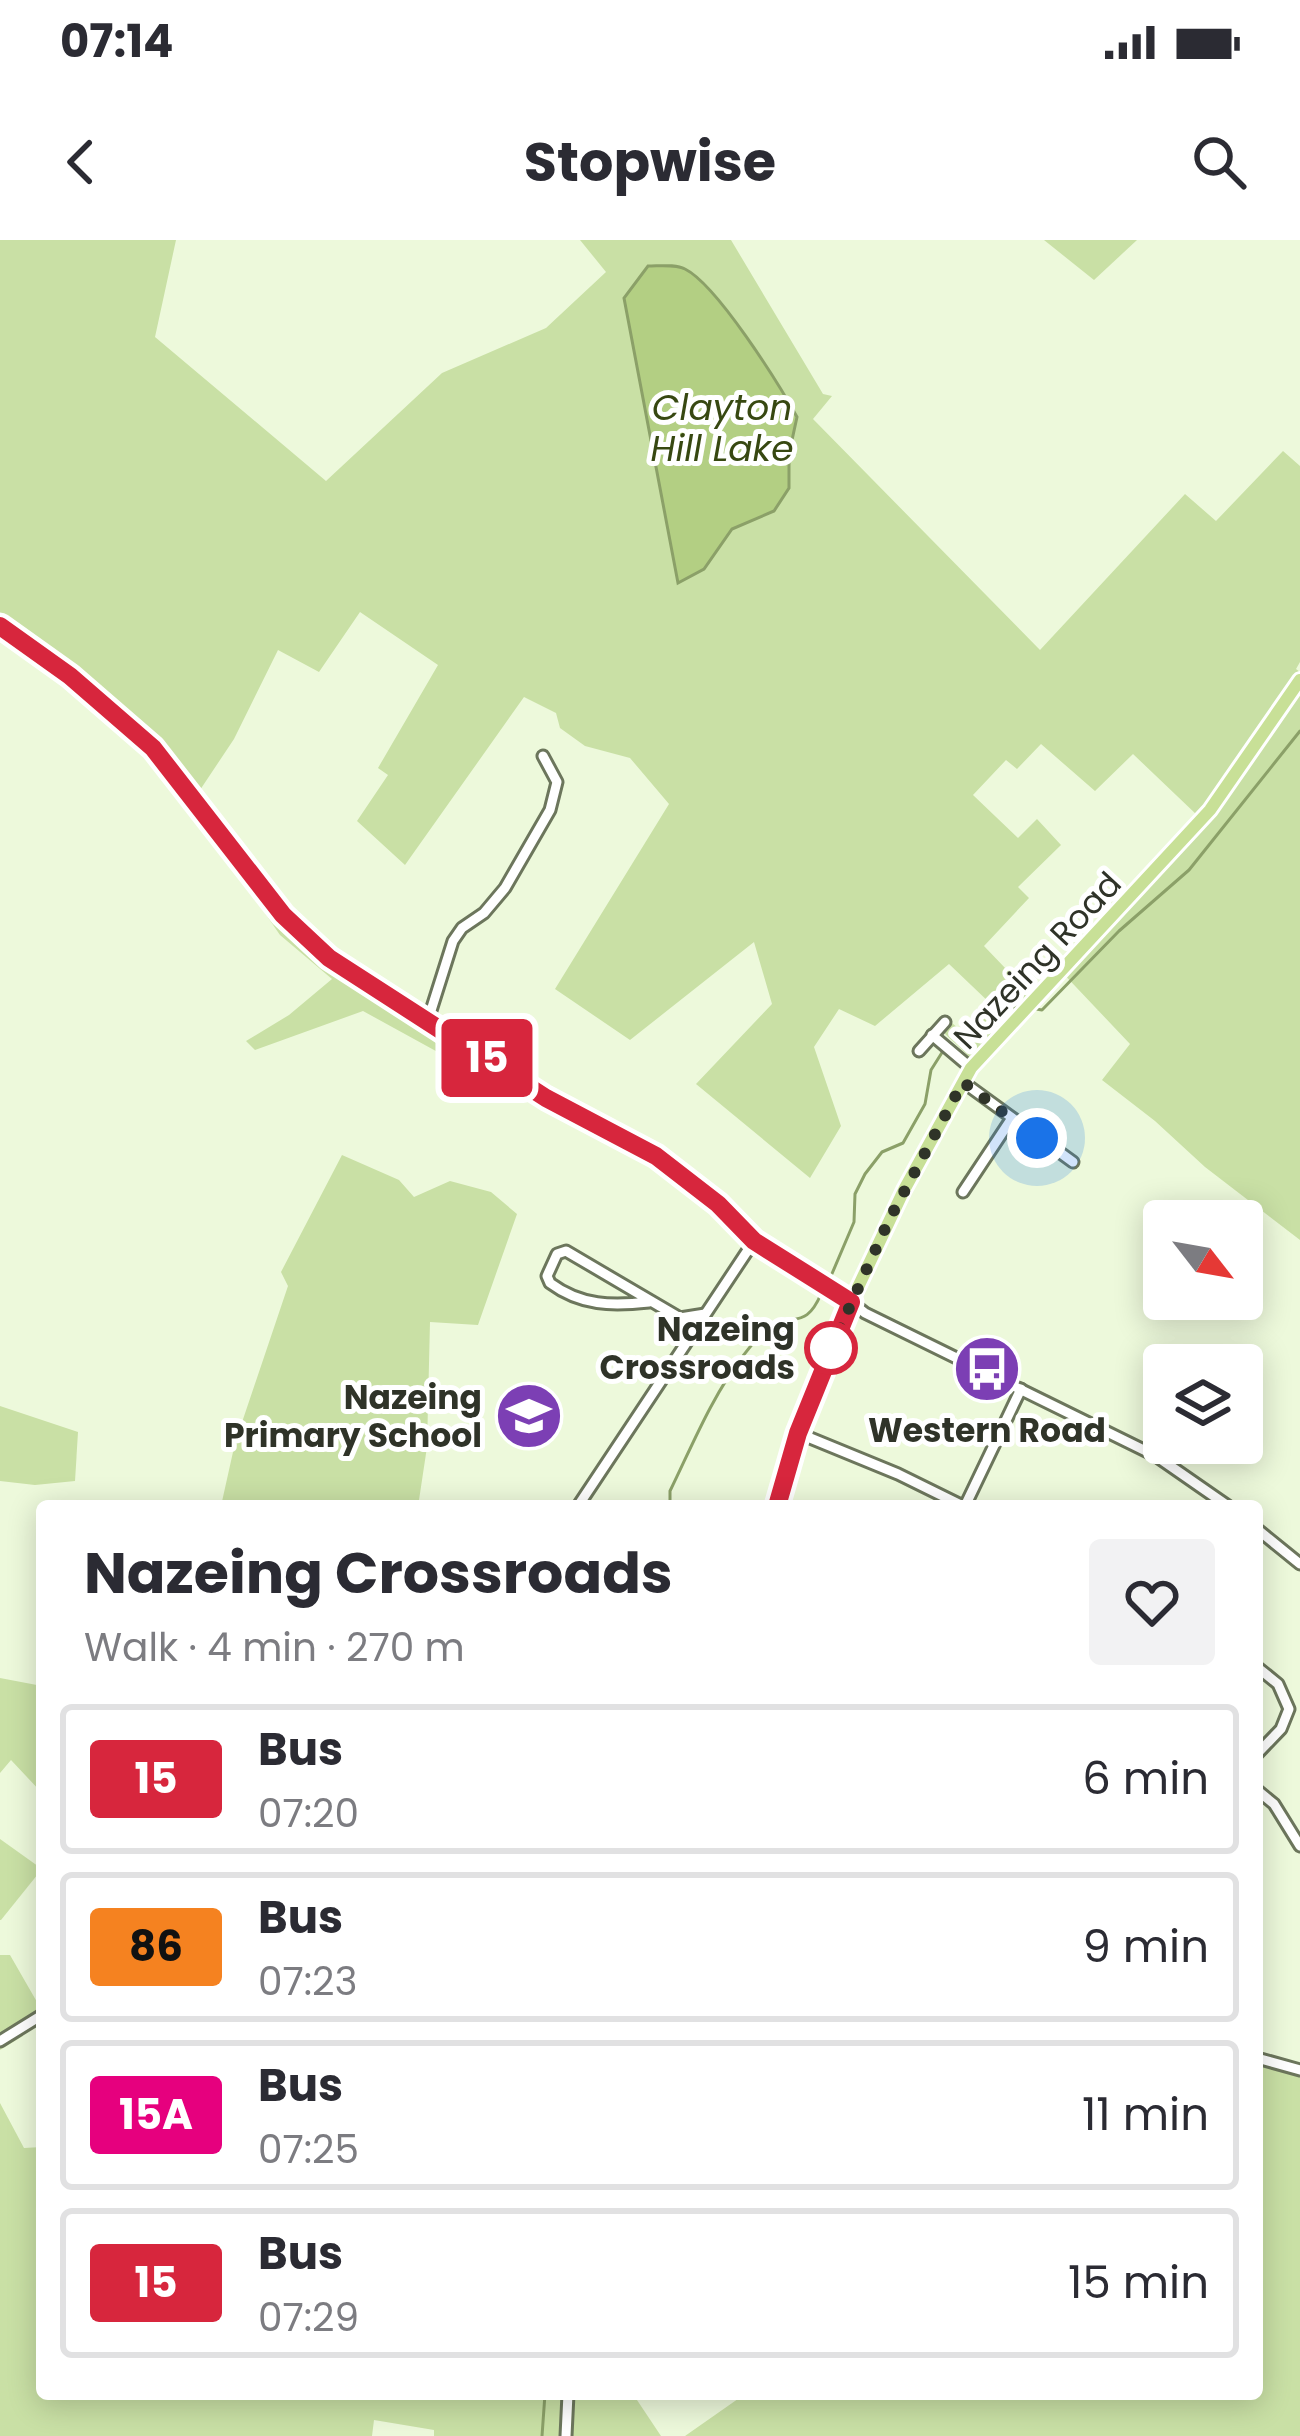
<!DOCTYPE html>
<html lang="en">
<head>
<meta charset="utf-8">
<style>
  body { margin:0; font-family:Poppins,sans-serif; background:#f2f2f3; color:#2b2b33; height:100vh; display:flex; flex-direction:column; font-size:45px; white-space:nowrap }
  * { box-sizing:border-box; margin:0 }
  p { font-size:39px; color:#7c7c81 }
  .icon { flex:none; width:66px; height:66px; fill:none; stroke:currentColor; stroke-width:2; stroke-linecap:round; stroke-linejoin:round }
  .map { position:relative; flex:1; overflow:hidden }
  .sheet { position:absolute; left:36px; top:1260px; width:1227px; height:900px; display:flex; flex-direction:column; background:#fff; border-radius:12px; box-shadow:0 6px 30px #0003 }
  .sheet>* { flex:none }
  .badge { padding:0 24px; border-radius:9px; font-size:42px; line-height:78px }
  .needle { width:78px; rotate:121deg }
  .buttons { position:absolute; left:1143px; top:960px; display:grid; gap:24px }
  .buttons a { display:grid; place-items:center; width:120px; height:120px; border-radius:12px; background:#fff; box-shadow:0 6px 30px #0003; font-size:60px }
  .you { position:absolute; width:60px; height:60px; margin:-30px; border:9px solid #fff; border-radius:50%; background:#1a73e8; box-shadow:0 0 0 18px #1a73e833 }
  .map>.badge { position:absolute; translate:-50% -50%; box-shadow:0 0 0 6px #fff }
  .round { display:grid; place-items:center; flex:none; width:126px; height:126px; border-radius:12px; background:#f2f2f3 }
  .summary { display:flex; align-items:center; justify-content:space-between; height:204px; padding:0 48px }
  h1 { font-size:57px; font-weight:700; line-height:90px }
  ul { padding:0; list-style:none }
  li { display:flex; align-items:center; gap:36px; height:150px; margin:0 24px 18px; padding:0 24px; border:6px solid #e1e1e2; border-radius:12px }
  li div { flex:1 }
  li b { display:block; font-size:45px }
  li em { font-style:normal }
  li .badge { min-width:132px; font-weight:700; text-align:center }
  .status { display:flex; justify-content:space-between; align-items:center; height:84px; padding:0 60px; background:#fff; direction:ltr }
  .status svg { height:33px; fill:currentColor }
  header { display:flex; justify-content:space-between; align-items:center; height:156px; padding:0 48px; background:#fff; font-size:54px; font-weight:700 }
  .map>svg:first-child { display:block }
</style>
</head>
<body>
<div class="status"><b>07:14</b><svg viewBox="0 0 49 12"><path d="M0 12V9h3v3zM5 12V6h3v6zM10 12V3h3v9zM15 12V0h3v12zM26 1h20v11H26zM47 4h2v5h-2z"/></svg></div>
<header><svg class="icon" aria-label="back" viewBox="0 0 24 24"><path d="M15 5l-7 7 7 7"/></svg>Stopwise<svg class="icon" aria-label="search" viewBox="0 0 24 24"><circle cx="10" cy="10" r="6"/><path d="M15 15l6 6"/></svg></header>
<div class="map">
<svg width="1300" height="2196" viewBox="0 0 1300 2196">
  <rect width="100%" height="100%" fill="#edf9db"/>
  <g fill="#c9e0a5" fill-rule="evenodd">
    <path d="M 0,0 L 176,0 L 155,97 L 326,241 L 442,133 L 546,88 L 606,32 L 580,0 L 731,0 L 823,154 L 832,156 L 813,179 L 1040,410 L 1185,254 L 1216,281 L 1283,211 L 1300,226 L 1300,422 L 1296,429 L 1300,432 L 1300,1000 L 1205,927 L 1155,881 L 1102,840 L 1130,804 L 1058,728 L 1198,576 L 1133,514 L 1095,551 L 1041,504 L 1017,529 L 1006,520 L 973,555 L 1018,598 L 1037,579 L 1061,605 L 1018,647 L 1029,658 L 984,706 L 1032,756 L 971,818 L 943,792 L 952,783 L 966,795 L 993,766 L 949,724 L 875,786 L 839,769 L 814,807 L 841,886 L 810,938 L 696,844 L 772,764 L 754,702 L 630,800 L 555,749 L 669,564 L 630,518 L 585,506 L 560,488 L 556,473 L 524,457 L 405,625 L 357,581 L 388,535 L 378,528 L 438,425 L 360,372 L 319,432 L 278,410 L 234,499 L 196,556 L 223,599 L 347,728 L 465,797 L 454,821 L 363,771 L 255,810 L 246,801 L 289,775 L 332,739 L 280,695 L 211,595 L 142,510 L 0,394 ZM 624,59 L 797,177 L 789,214 L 789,249 L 774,272 L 731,289 L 666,282 Z"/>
    <polygon points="1044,0 1137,0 1094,40"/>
    <polygon points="342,915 399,940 414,957 450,941 491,952 517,974 478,1085 430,1082 427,1207 419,1260 416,1266 221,1266 235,1203 288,1046 281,1032"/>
    <polygon points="0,1166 78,1192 75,1241 35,1245 0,1241"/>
    <polygon points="0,1438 42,1446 42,1553 11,1520 0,1533"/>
    <polygon points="0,1599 42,1629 1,1680 0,1680"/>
    <polygon points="0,1715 10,1715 41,1769 23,1786 23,1796 0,1810"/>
    <polygon points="1257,1824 1300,1837 1300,2196 685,2196 745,2154 1257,2154"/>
    <polygon points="0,1863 24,1908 42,1907 42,2154 633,2154 661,2196 434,2196 434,2190 374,2180 372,2196 0,2196"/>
  </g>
  <path fill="#b3cf83" stroke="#8ba068" stroke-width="3" d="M 648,26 C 660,26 676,24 685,29 C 717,45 779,144 797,177 L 789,214 L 789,248 L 774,271 L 732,289 L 704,329 L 678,343 L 624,58 Z"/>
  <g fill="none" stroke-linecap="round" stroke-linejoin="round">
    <g stroke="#8ba068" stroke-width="3">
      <polyline points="1036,769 1042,770 1119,691 1189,630 1300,491"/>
      <polyline points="956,801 975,797 1018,765"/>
      <polyline points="831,1036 854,982 855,954 865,934 882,912 903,903 925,864 931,830 943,811"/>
      <path d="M 670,1266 L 670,1251 C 692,1206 712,1156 743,1116 C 749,1108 760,1093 769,1088 C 794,1073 806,1089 821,1054"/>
      <polyline points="542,2196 545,2154"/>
    </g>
    <defs>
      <g id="minor">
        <polyline points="428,780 453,701 462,688 484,673 505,648 550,570 557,542 543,516"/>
        <polyline points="932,795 971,828"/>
        <polyline points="919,811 945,782"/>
        <polyline points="963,842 1073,922"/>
        <polyline points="963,952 1012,878"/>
        <path d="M 649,1062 C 612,1066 581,1066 550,1043 L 547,1036 L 557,1014 L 566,1011 L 680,1078 L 705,1074"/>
        <polyline points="798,1193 898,1234 963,1266"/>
        <polyline points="578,1266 754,1001"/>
        <polyline points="777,1266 798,1193 851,1062 865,1073 1156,1216 1228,1266"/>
        <polyline points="965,1266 1021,1149"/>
        <polyline points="1257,1289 1300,1324"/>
        <polyline points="1257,1427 1278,1444 1289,1469 1281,1489 1257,1514"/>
        <polyline points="1257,1550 1274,1564 1300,1606"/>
        <polyline points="0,1801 42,1775"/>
        <polyline points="1257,1818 1300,1830"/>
        <polyline points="566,2196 568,2154"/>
      </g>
      <polyline id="major" points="0,386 70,436 153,508 283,675 329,718 546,858 628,898 656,916 718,964 754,1001 851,1062 904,950 971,828 1210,570 1300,440"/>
    </defs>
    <use href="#minor" stroke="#6c765c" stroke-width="15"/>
    <use href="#major" stroke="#fff" stroke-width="18"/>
    <use href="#minor" stroke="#fff" stroke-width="9"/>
    <use href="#major" stroke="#c8e097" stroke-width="12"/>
  </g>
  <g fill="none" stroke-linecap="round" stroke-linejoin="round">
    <defs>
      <polyline id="line" points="0,386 70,436 153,508 283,675 329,718 546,858 656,916 718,964 754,1001 851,1062 798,1193 777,1266"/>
    </defs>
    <use href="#line" stroke="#fff" stroke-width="27"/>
    <use href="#line" stroke="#d7263d" stroke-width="18"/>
    <polyline stroke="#2f3328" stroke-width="12" stroke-dasharray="0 21.6" points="831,1108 889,980 963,842 1037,898"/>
  </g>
  <defs>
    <symbol id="bus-disc" viewBox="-11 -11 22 22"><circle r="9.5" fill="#7c3fb4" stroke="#fff"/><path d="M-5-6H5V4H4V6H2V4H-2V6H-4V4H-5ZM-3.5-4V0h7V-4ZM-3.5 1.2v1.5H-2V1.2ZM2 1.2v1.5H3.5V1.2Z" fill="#fff"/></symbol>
    <symbol id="school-disc" viewBox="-11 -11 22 22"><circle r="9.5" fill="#7c3fb4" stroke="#fff"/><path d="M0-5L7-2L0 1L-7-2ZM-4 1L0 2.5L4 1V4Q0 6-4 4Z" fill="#fff"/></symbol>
  </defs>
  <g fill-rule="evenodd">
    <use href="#bus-disc" x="949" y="1091" width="76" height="76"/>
    <use href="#school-disc" x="491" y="1138" width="76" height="76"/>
  </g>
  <circle fill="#fff" stroke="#d7263d" stroke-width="6" cx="831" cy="1108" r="24"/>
  <g text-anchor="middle" stroke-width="10" stroke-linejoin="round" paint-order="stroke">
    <g font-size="33" fill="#2f3328" stroke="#fff">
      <text transform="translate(1037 720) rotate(-47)" y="12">Nazeing Road</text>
    </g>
    <g font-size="33" font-weight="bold" fill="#2f3328" stroke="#fff" text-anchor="end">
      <text x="795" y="1101">Nazeing<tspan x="795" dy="38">Crossroads</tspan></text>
    </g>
    <g font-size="33" font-weight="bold" fill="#2f3328" stroke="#fff" text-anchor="end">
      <text x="482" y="1169">Nazeing<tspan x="482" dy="38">Primary School</tspan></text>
      <text x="987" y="1202" text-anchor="middle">Western Road</text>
    </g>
    <g font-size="36" font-style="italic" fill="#374811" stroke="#fff">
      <text x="722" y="180">Clayton<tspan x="722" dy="41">Hill Lake</tspan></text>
    </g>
  </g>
</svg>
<div class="buttons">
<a><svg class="needle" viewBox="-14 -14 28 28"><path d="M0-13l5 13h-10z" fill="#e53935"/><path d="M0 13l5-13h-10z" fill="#7c7c81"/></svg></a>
<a><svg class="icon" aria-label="layers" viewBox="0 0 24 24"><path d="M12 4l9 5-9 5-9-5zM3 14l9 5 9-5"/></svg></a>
</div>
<div class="you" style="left:1037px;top:898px"></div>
<b class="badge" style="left:487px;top:818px;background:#d7263d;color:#fff">15</b>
<section class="sheet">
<div class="summary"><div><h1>Nazeing Crossroads</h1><p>Walk · 4 min · 270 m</p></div><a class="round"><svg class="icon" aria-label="heart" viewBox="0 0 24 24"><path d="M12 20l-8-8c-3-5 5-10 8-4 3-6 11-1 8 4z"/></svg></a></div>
<ul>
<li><span class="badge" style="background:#d7263d;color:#fff">15</span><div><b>Bus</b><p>07:20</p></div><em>6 min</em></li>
<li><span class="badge" style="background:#f58220;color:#111">86</span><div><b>Bus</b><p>07:23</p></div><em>9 min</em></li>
<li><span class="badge" style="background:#e6007e;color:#fff">15A</span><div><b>Bus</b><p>07:25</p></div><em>11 min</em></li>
<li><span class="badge" style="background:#d7263d;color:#fff">15</span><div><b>Bus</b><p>07:29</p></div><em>15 min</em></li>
</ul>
</section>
</div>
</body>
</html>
